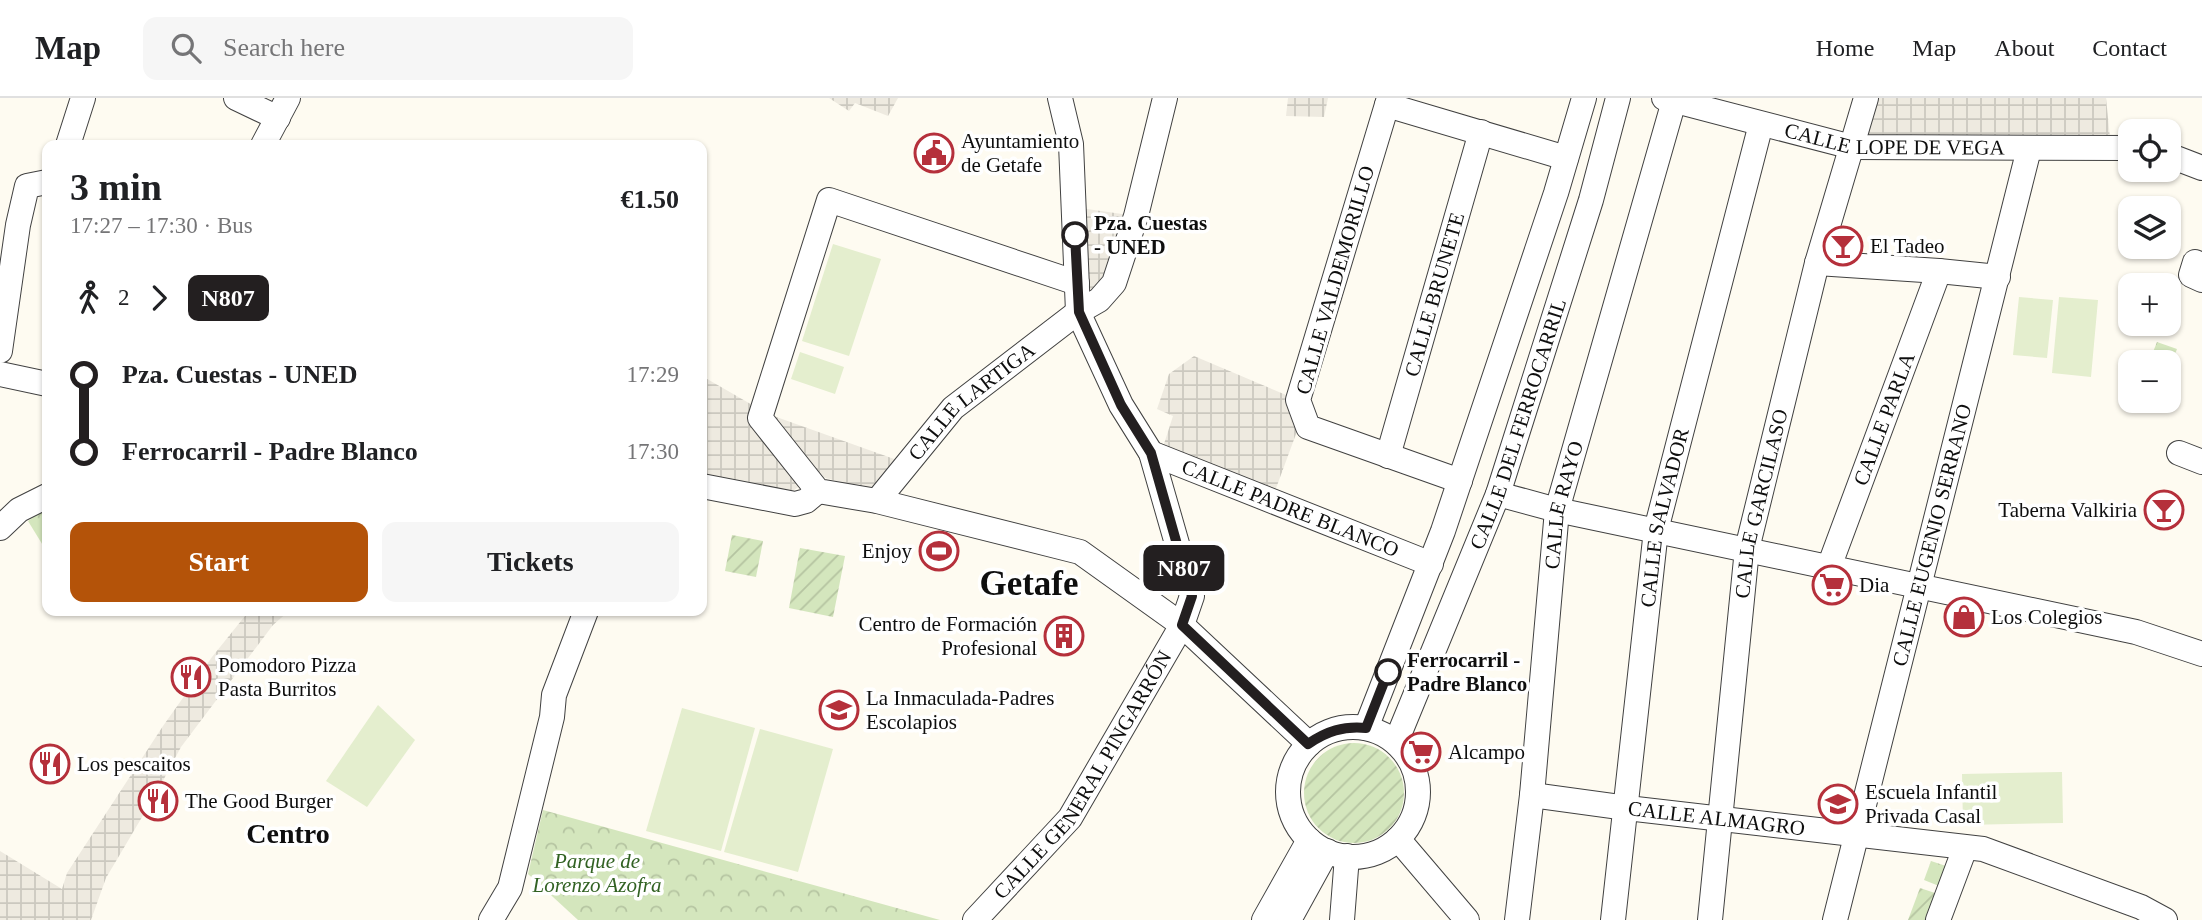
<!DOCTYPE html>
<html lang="en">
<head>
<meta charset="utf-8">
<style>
  body { margin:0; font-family:Georgia,serif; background:#f6f6f6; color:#202124; height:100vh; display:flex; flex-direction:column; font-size:26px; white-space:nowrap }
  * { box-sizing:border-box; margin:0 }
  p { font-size:23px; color:#757577 }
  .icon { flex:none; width:38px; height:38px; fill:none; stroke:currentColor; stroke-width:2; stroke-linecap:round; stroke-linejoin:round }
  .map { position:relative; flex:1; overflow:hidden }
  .side { position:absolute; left:42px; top:42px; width:665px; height:476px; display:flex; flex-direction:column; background:#fff; border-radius:14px; box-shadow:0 2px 5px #0004 }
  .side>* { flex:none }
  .badge { padding:0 14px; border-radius:10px; font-size:24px; line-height:46px }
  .buttons { position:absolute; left:2118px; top:21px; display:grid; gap:14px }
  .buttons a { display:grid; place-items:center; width:63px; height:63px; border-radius:14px; background:#fff; box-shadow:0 2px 5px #0004; font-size:35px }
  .map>.badge { position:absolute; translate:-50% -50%; box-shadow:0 0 0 4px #fff }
  .legs { display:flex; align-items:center; gap:10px; height:77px; padding:0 28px; font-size:23px }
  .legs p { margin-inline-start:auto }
  .overview { display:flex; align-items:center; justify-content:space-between; height:119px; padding:0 28px }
  h1 { font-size:38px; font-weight:600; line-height:52px }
  .cta { display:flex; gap:14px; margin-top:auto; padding:14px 28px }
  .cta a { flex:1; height:80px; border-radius:14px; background:#b45309; color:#fff; font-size:28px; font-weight:600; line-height:80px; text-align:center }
  .cta a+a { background:#f6f6f6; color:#202124 }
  ul { padding:0 28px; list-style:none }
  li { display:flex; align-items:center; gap:24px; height:77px; font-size:26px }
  li i { display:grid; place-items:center; width:10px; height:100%; margin:0 9px; background:currentColor }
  li i::after { content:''; width:18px; height:18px; margin:-9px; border:5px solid; border-radius:50%; background:#fff }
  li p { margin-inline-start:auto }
  li:first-child i { background:linear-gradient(#0000 50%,currentColor 0) }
  li:last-child i { background:linear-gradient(currentColor 50%,#0000 0) }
  header { display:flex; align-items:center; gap:42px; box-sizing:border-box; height:98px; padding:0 35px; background:#fff; border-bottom:2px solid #e0e0e0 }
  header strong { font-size:33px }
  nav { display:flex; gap:38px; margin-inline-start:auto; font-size:24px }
  .search { width:490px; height:63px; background:#f6f6f6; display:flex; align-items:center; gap:18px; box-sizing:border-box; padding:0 24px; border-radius:14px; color:#757577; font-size:26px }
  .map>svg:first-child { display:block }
</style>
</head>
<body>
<header>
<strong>Map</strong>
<div class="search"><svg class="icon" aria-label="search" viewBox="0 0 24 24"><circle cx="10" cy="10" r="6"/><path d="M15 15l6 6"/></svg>Search here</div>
<nav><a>Home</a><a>Map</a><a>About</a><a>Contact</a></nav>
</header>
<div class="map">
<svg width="2202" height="822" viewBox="0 0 2202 822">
  <defs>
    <pattern id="park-crowns" width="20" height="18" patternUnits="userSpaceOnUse" patternTransform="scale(1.75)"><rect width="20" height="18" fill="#d4e6bd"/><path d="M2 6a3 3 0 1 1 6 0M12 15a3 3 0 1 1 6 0" fill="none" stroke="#b5c4a1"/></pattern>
    <pattern id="garden-furrows" width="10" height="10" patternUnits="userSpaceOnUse" patternTransform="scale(1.75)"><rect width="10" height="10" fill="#d4e6bd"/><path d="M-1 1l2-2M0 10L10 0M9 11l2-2" fill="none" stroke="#b5c4a1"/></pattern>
    <pattern id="plaza-grid" width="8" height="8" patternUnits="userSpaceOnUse" patternTransform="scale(1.75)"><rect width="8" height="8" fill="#eeeae0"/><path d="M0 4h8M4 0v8" fill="none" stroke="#cbc8bf"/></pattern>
  </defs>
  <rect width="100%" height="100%" fill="#fefbf1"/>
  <g fill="url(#park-crowns)">
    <polygon points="2157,244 2177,251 2168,275 2168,264 2149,264"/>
    <polygon points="47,409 47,454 28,423"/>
    <polygon points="543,712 940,822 578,822 528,776"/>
    <polygon points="1931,763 1946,768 1939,788 1924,782"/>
  </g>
  <g fill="url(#garden-furrows)">
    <polygon points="732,437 763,443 756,479 725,473"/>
    <polygon points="800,450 845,458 833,519 789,510"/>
    <circle cx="1354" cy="695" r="50"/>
    <polygon points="1920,790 1935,795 1925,822 1908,822"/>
  </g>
  <g fill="#e4eece">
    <polygon points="833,146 881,161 849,258 802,243"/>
    <polygon points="2019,199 2053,202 2047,260 2013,257"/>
    <polygon points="2059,199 2098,202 2091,279 2052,275"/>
    <polygon points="800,254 844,269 835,296 791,281"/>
    <polygon points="378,607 415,642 367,709 326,683"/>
    <polygon points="682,610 755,630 721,753 646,733"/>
    <polygon points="760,631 833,651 798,774 724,754"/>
    <polygon points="2062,674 2063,725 1963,727 1962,676"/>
  </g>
  <g fill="url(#plaza-grid)">
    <polygon points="829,0 898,0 888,18 855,5 849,13"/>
    <polygon points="1288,0 1328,0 1324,19 1286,18"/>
    <polygon points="1877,0 2106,0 2110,40 1866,39"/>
    <polygon points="1073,109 1136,118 1114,185 1078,214"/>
    <polygon points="1194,258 1298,302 1296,336 1275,393 1163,349 1173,318 1157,311 1169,276"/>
    <polygon points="702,278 768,316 897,362 872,393 815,377 790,395 702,380"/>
    <polygon points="249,513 289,513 273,527 181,649 158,692 106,780 91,822 0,822 0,753 62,791 67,775 163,628 212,559"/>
  </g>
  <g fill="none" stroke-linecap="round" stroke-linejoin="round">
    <defs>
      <g id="minor">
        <polyline points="236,0 278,20"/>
        <polyline points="1389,0 1298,302 1308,329 1460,383"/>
        <path id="s1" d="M 1664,0 L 1852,49 L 2130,50"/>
        <polyline points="1387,7 1566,60"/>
        <polyline points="68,47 83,0"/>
        <polyline points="263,47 288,0"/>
        <polyline points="2168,57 2202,70"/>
        <polyline points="1817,165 1939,173 1998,179"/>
        <polyline points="2202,167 2195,164 2191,177 2202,182"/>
        <polyline points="1077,185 829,102 760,320 818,393 877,403 1080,454 1182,527 1309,646"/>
        <polyline points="0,253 18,127 27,88 47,84"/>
        <polyline points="0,276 47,286"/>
        <path id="s2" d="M 1151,355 L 1431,466"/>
        <polyline points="2179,355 2202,364"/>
        <path id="s3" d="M 1388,358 L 1481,34"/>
        <polyline points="702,388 795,406 806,403 818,393"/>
        <polyline points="1498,396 1557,412 2136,534 2202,556"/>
        <path id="s4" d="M 877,403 L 953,310 L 1078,214 L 1099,202 L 1114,185 L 1136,118 L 1165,0"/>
        <polyline points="0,430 19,412 47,398"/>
        <path id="s5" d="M 1829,469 L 1939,173"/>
        <circle cx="1353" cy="694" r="65"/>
        <polyline points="1366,630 1443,433 1556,95 1584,0"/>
        <path id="s6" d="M 1396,644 L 1498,396 L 1591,102 L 1618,0"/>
        <path id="s7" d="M 1532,697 L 1627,710 L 1983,751 L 2141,809 L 2165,822"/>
        <polyline points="1398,741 1467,822"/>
        <polyline points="491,822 510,790 552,619 554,597 586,513"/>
        <path id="s8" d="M 975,822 L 1070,720 L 1182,527 L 1192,498 L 1151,355 L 1121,307 L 1078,214 L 1071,46 L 1060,0"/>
        <polyline points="1264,822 1309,742"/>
        <polyline points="1289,822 1327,753"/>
        <polyline points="1342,822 1347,758"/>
        <path id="s9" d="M 1517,822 L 1532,697 L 1557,412 L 1674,3"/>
        <path id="s10" d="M 1613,822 L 1656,432 L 1761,26"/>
        <path id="s11" d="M 1710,822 L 1747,451 L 1817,165 L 1866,0"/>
        <path id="s12" d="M 1835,822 L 2029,51"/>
        <polyline points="1938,822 1965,750"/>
      </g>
    </defs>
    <use href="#minor" stroke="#414141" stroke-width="26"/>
    <use href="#minor" stroke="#fff" stroke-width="24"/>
  </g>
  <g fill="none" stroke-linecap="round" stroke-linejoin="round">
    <defs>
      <path id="line-1" d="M 1075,137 L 1079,214 L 1121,307 L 1151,355 L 1190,492 L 1192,498 L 1182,527 L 1308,646 C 1327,633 1343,628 1366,630 L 1388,574"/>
    </defs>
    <use href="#line-1" stroke="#fff" stroke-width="16"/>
    <use href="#line-1" stroke="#231f20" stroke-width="10"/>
  </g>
  <defs>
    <symbol id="civic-ring" viewBox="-11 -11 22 22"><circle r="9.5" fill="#fff" stroke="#b5303b" stroke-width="1.5"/><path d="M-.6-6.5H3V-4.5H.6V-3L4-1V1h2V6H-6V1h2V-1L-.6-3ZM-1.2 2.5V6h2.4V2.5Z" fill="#b5303b"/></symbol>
    <symbol id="bar-ring" viewBox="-11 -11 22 22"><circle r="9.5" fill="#fff" stroke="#b5303b" stroke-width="1.5"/><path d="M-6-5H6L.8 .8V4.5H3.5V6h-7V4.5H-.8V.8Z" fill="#b5303b"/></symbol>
    <symbol id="stadium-ring" viewBox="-11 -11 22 22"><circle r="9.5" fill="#fff" stroke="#b5303b" stroke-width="1.5"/><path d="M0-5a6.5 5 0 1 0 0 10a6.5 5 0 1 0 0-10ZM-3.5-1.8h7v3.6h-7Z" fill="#b5303b"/></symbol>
    <symbol id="supermarket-ring" viewBox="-11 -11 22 22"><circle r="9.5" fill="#fff" stroke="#b5303b" stroke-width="1.5"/><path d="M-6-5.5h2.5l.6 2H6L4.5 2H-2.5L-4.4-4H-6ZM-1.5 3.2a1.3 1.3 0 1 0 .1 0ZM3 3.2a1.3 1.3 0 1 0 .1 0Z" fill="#b5303b"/></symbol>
    <symbol id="shop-ring" viewBox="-11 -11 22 22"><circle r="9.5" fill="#fff" stroke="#b5303b" stroke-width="1.5"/><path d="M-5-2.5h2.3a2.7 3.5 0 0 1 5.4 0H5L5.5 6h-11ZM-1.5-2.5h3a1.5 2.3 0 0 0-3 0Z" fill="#b5303b"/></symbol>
    <symbol id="building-ring" viewBox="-11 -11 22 22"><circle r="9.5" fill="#fff" stroke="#b5303b" stroke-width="1.5"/><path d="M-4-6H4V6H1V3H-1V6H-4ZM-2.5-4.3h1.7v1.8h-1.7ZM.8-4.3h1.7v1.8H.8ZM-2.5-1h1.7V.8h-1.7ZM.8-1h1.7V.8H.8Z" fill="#b5303b"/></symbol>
    <symbol id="restaurant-ring" viewBox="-11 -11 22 22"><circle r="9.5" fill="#fff" stroke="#b5303b" stroke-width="1.5"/><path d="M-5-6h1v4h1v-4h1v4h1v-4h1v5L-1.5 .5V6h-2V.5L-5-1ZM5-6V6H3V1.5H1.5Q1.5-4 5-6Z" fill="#b5303b"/></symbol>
    <symbol id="school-ring" viewBox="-11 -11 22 22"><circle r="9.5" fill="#fff" stroke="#b5303b" stroke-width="1.5"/><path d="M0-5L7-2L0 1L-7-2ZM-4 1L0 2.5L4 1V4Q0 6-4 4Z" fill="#b5303b"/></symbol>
  </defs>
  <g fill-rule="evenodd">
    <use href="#civic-ring" x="912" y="33" width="44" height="44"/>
    <use href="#bar-ring" x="1821" y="126" width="44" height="44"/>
    <use href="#bar-ring" x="2142" y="390" width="44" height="44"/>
    <use href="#stadium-ring" x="917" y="431" width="44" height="44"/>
    <use href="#supermarket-ring" x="1810" y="465" width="44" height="44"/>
    <use href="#shop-ring" x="1942" y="497" width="44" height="44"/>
    <use href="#building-ring" x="1042" y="516" width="44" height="44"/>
    <use href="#restaurant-ring" x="169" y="557" width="44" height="44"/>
    <use href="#school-ring" x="817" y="590" width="44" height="44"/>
    <use href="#supermarket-ring" x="1399" y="632" width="44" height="44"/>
    <use href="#restaurant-ring" x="28" y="644" width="44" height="44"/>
    <use href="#restaurant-ring" x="136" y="681" width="44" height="44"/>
    <use href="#school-ring" x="1816" y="684" width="44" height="44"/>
  </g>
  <g fill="#fff" stroke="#231f20" stroke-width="3.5">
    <circle cx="1075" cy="137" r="12"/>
    <circle cx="1388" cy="574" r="12"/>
  </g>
  <g text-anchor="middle" stroke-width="7" stroke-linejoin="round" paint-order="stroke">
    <g font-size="21" fill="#0e0e0e" stroke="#fff">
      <text dy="7" stroke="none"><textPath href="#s1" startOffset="236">CALLE LOPE DE VEGA</textPath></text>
      <text transform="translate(1335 182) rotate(-74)" y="7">CALLE VALDEMORILLO</text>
      <text dy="7" stroke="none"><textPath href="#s3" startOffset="168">CALLE BRUNETE</textPath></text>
      <text dy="7" stroke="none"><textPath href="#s4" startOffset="138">CALLE LARTIGA</textPath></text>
      <text dy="7" stroke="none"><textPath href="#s5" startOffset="158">CALLE PARLA</textPath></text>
      <text dy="7" stroke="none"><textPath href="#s6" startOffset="341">CALLE DEL FERROCARRIL</textPath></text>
      <text dy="7" stroke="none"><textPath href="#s11" startOffset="420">CALLE GARCILASO</textPath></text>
      <text dy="7" stroke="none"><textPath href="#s9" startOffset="418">CALLE RAYO</textPath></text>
      <text dy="7" stroke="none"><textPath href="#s2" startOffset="150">CALLE PADRE BLANCO</textPath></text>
      <text dy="7" stroke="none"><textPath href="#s10" startOffset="406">CALLE SALVADOR</textPath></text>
      <text dy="7" stroke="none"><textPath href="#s12" startOffset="397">CALLE EUGENIO SERRANO</textPath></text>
      <text dy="7" stroke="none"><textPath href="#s8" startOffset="182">CALLE GENERAL PINGARRÓN</textPath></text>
      <text dy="7" stroke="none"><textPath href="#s7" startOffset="186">CALLE ALMAGRO</textPath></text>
    </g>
    <g font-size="21" fill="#0e0e0e" stroke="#fff" text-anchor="start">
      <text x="961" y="50">Ayuntamiento<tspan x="961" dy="24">de Getafe</tspan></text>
      <text x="1870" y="155">El Tadeo</text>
      <text x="2137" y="419" text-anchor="end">Taberna Valkiria</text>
      <text x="912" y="460" text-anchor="end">Enjoy</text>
      <text x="1859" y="494">Dia</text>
      <text x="1991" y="526">Los Colegios</text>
      <text x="1037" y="533" text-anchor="end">Centro de Formación<tspan x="1037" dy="24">Profesional</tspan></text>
      <text x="218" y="574">Pomodoro Pizza<tspan x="218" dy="24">Pasta Burritos</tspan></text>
      <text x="866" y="607">La Inmaculada-Padres<tspan x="866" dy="24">Escolapios</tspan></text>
      <text x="1448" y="661">Alcampo</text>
      <text x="77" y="673">Los pescaitos</text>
      <text x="1865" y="701">Escuela Infantil<tspan x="1865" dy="24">Privada Casal</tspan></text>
      <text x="185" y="710">The Good Burger</text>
    </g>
    <g font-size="21" font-weight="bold" fill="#0e0e0e" stroke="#fff" text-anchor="start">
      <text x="1094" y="132">Pza. Cuestas<tspan x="1094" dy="24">- UNED</tspan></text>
      <text x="1407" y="569">Ferrocarril -<tspan x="1407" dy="24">Padre Blanco</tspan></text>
    </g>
    <g font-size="21" font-style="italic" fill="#326223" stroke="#fff">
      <text x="597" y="770">Parque de<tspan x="597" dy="24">Lorenzo Azofra</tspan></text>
    </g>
    <g font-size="28" font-weight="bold" fill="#0e0e0e" stroke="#fff">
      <text x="288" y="745">Centro</text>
    </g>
    <g font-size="35" font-weight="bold" fill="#0e0e0e" stroke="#fff">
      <text x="1029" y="497">Getafe</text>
    </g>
  </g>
</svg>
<div class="buttons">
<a><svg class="icon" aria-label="locate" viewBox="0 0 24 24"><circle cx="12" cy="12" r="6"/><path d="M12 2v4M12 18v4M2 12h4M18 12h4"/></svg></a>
<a><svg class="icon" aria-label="layers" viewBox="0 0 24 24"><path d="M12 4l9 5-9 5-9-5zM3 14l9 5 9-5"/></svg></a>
<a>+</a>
<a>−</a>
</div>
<b class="badge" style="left:1184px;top:470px;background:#231f20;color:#fff">N807</b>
<section class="side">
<div class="overview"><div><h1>3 min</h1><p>17:27 – 17:30 · Bus</p></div><b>€1.50</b></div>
<div class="legs"><svg class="icon" aria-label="walk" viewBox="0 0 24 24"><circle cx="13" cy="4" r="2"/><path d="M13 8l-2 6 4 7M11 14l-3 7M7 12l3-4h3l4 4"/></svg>2<svg class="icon" aria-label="forward" viewBox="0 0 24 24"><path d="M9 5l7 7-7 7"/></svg><b class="badge" style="background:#231f20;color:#fff">N807</b></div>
<ul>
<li><i style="color:#231f20"></i><b>Pza. Cuestas - UNED</b><p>17:29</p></li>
<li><i style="color:#231f20"></i><b>Ferrocarril - Padre Blanco</b><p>17:30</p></li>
</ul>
<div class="cta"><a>Start</a><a>Tickets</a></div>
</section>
</div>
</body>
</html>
